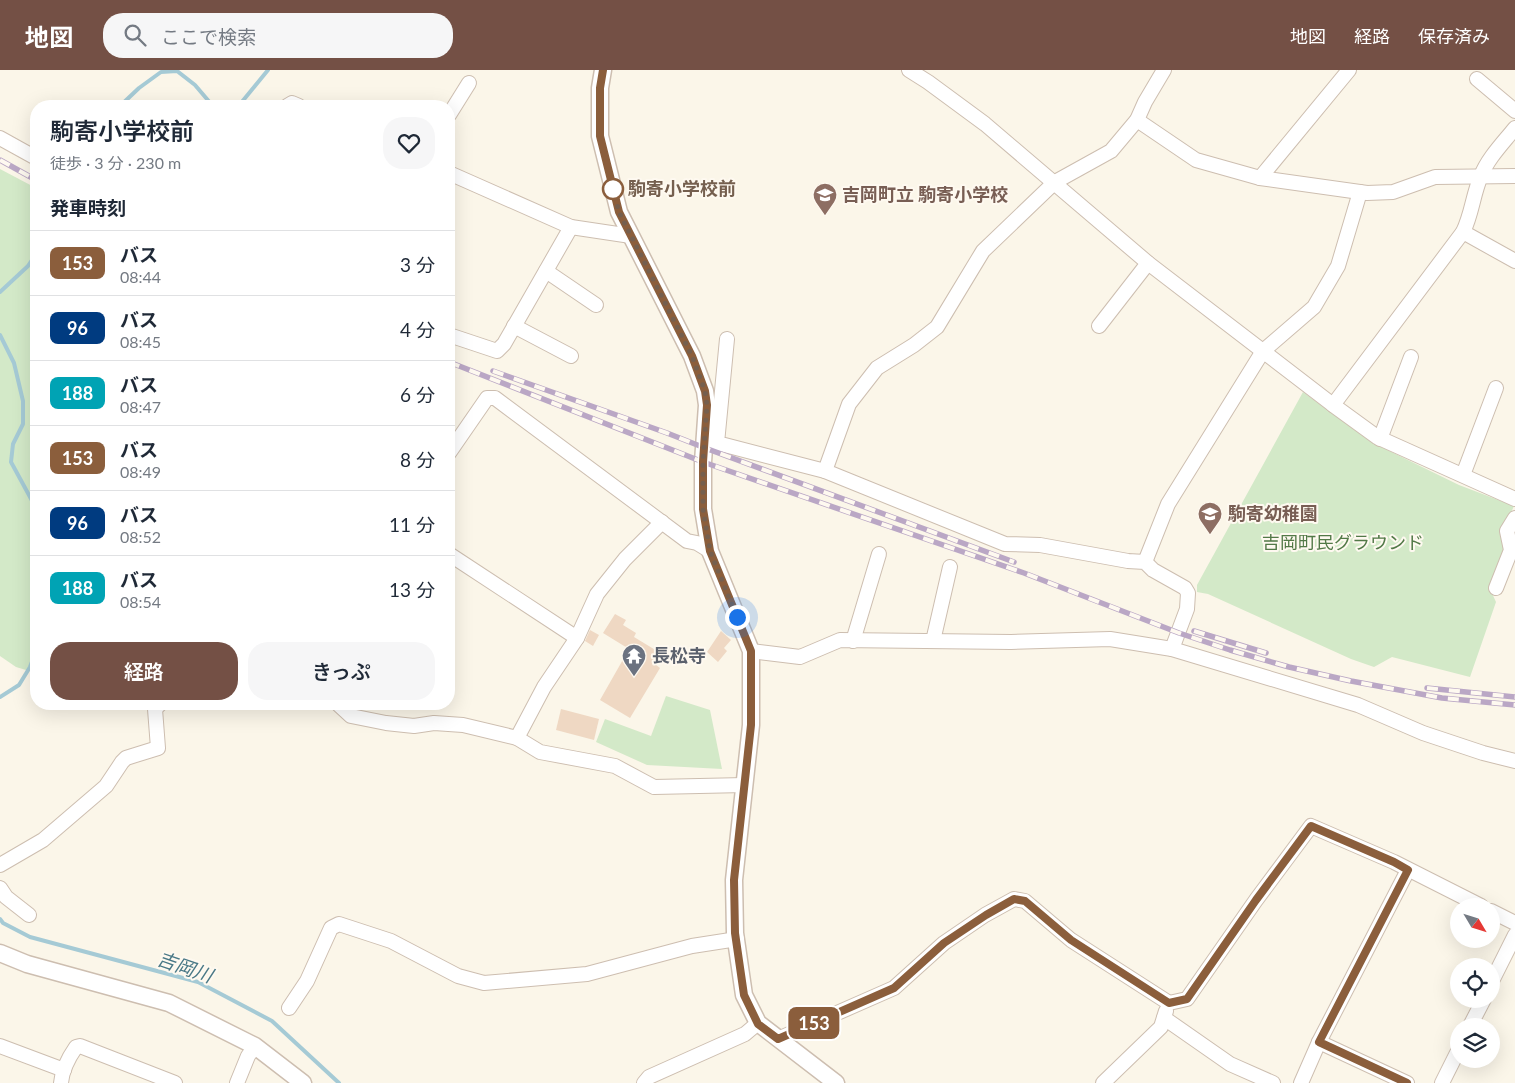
<!DOCTYPE html>
<html lang="ja">
<head>
<meta charset="utf-8">
<style>
  body { margin:0; font-family:Lato,"Noto Sans JP",sans-serif; background:#f6f6f7; color:#1f2937; height:100vh; display:flex; flex-direction:column; font-size:19px; white-space:nowrap }
  * { box-sizing:border-box; margin:0 }
  p { font-size:16px; color:#747a83 }
  .icon { flex:none; width:28px; height:28px; fill:none; stroke:currentColor; stroke-width:2; stroke-linecap:round; stroke-linejoin:round }
  .map { position:relative; flex:1; overflow:hidden }
  .panel { position:absolute; left:30px; top:30px; width:425px; height:610px; display:flex; flex-direction:column; background:#fff; border-radius:20px; box-shadow:0 5px 20px #0002 }
  .panel>* { flex:none }
  .badge { padding:0 10px; border-radius:8px; font-size:18px; line-height:32px }
  .needle { width:32px; rotate:128deg }
  .fabs { position:absolute; left:1450px; top:828px; display:grid; gap:10px }
  .fabs a { display:grid; place-items:center; width:50px; height:50px; border-radius:50%; background:#fff; box-shadow:0 5px 20px #0002; font-size:25px }
  .you { position:absolute; width:25px; height:25px; margin:-12px; border:4px solid #fff; border-radius:50%; background:#1a73e8; box-shadow:0 0 0 8px #1a73e833 }
  .map>.badge { position:absolute; translate:-50% -50%; box-shadow:0 0 0 2px #fff }
  h2 { padding:0 20px; font-size:19px; line-height:45px }
  .round { display:grid; place-items:center; flex:none; width:52px; height:52px; border-radius:20px; background:#f6f6f7 }
  .head { display:flex; align-items:center; justify-content:space-between; height:85px; padding:0 20px }
  h1 { font-size:24px; font-weight:600; line-height:38px }
  .primary-button { display:flex; gap:10px; margin-top:auto; padding:10px 20px }
  .primary-button a { flex:1; height:58px; border-radius:20px; background:#745045; color:#fff; font-size:20px; font-weight:600; line-height:58px; text-align:center }
  .primary-button a+a { background:#f6f6f7; color:#1f2937 }
  ul { padding:0; list-style:none }
  li { display:flex; align-items:center; gap:15px; height:65px; padding:0 20px; border-top:1px solid #e0e1e3 }
  li div { flex:1 }
  li b { display:block; font-size:19px }
  li em { font-style:normal }
  li .badge { min-width:55px; font-weight:700; text-align:center }
  header { display:flex; align-items:center; gap:30px; box-sizing:border-box; height:70px; padding:0 25px; background:#745045; color:#fff }
  header strong { font-size:24px }
  nav { display:flex; gap:28px; margin-inline-start:auto; font-size:18px }
  .search { width:350px; height:45px; background:#f6f6f7; display:flex; align-items:center; gap:12px; box-sizing:border-box; padding:0 18px; border-radius:20px; color:#747a83; font-size:19px }
  .map>svg:first-child { display:block }
</style>
</head>
<body>
<header>
<strong>地図</strong>
<div class="search"><svg class="icon" aria-label="search" viewBox="0 0 24 24"><circle cx="10" cy="10" r="6"/><path d="M15 15l6 6"/></svg>ここで検索</div>
<nav><a>地図</a><a>経路</a><a>保存済み</a></nav>
</header>
<div class="map">
<svg width="1515" height="1013" viewBox="0 0 1515 1013">
  <rect width="100%" height="100%" fill="#fbf6e9"/>
  <g fill="#d3e9c8">
    <polygon points="0,99 36,118 36,603 16,597 0,586"/>
    <polygon points="1303,322 1371,372 1459,415 1514,436 1502,462 1506,480 1490,519 1496,532 1470,607 1392,587 1374,597 1351,589 1208,524 1197,522 1197,515"/>
    <polygon points="666,626 710,640 722,699 647,695 596,672 605,649 651,666"/>
  </g>
  <g fill="none" stroke-linecap="round" stroke-linejoin="round">
    <g stroke="#a5cad5" stroke-width="4">
      <polyline points="120,36 139,18 161,2 177,1 195,15 212,35 216,36"/>
      <polyline points="235,36 241,33 268,0"/>
      <polyline points="0,222 28,196 36,184"/>
      <polyline points="0,265 14,293 23,331 23,354 13,374 11,392 36,438"/>
      <polyline points="0,627 19,615 30,597 36,581"/>
      <polyline points="0,849 3,853 30,867 198,912 272,951 339,1013"/>
    </g>
  </g>
  <g fill="#efd8c3">
    <polygon points="615,544 626,550 623,555 636,563 634,567 662,584 656,595 660,598 630,648 600,630 629,579 603,563"/>
    <polygon points="590,560 599,565 593,576 585,571"/>
    <polygon points="721,561 731,570 724,578 727,581 718,592 707,582"/>
    <polygon points="561,639 599,649 594,670 556,660"/>
  </g>
  <g fill="none" stroke-linecap="round" stroke-linejoin="round">
    <defs>
      <g id="minor">
        <polyline points="909,0 928,12 985,54 1148,193 1333,335 1377,367 1515,429"/>
        <polyline points="1164,0 1145,32 1137,50 1111,81 1055,112 983,181 937,257 914,275 877,298 849,334 825,401 1005,474 1040,475 1128,491 1145,492 1153,500 1185,518 1188,523 1187,539 1172,579"/>
        <polyline points="1477,9 1515,41"/>
        <polyline points="287,36 292,33 299,36"/>
        <polyline points="449,45 469,13"/>
        <polyline points="1137,50 1196,90 1260,108 1367,123 1393,122 1435,107 1515,106"/>
        <polyline points="0,68 36,88"/>
        <polyline points="449,103 571,157 631,166"/>
        <polyline points="1260,108 1349,0"/>
        <polyline points="1463,162 1515,191"/>
        <polyline points="546,201 596,235"/>
        <polyline points="514,256 571,286"/>
        <polyline points="1099,256 1148,193"/>
        <polyline points="449,265 497,281 504,274 571,157"/>
        <polyline points="727,269 717,373 825,401"/>
        <path d="M 1333,335 L 1463,162 C 1472,144 1473,124 1481,106 C 1488,88 1503,73 1515,58"/>
        <polyline points="1380,369 1411,287"/>
        <polyline points="449,383 487,328 495,328 687,471 697,473 710,481"/>
        <polyline points="1463,405 1496,318"/>
        <polyline points="449,484 577,568"/>
        <polyline points="1145,492 1168,434 1263,281 1314,237 1338,196 1360,122"/>
        <polyline points="1496,518 1511,480 1507,461 1515,448"/>
        <polyline points="853,571 879,484"/>
        <polyline points="933,571 950,497"/>
        <polyline points="751,581 800,587 840,570 1011,572 1110,569 1172,579 1358,635 1423,663 1483,683 1515,691"/>
        <polyline points="338,634 351,646 386,653 414,656 434,653 463,655 517,668 540,682 615,696 654,717 745,715"/>
        <polyline points="517,668 544,617 577,568 597,524 625,489 662,452"/>
        <polyline points="0,795 43,770 106,716 122,692 126,688 158,678 155,639 160,634"/>
        <polyline points="0,818 6,827 29,845"/>
        <polyline points="1491,841 1515,853"/>
        <polyline points="1491,913 1515,865"/>
        <polyline points="289,938 307,911 331,858 339,854 391,871 458,906 484,913 587,904 692,876 737,869"/>
        <polyline points="1164,948 1230,994 1273,1013"/>
        <polyline points="1470,956 1484,929"/>
        <polyline points="778,969 894,918 944,873 985,845 1014,829 1025,831 1071,870 1169,933 1187,929 1256,830 1311,756 1394,792 1481,836"/>
        <polyline points="1319,972 1407,1013"/>
        <polyline points="0,976 64,1000"/>
        <path d="M 61,1013 C 62,1001 69,987 76,977 L 80,976 L 175,1013"/>
        <polyline points="237,1013 248,986 255,976"/>
        <polyline points="644,1013 649,1007 745,964 758,953"/>
        <polyline points="1103,1013 1161,957 1166,941"/>
        <polyline points="1301,1013 1319,972 1408,800"/>
        <polyline points="1442,1013 1459,979"/>
      </g>
      <g id="tertiary">
        <polyline points="603,0 600,18 600,66 619,142 692,286 705,321 707,335 703,392 703,439 710,481 751,581 751,655 734,810 735,863 744,925 758,953 836,1013"/>
        <polyline points="0,883 27,894 169,933 255,976 303,1013"/>
      </g>
    </defs>
    <use href="#minor" stroke="#cdbeb0" stroke-width="16"/>
    <use href="#tertiary" stroke="#cdbeb0" stroke-width="19"/>
    <use href="#minor" stroke="#fff" stroke-width="14"/>
    <use href="#tertiary" stroke="#fff" stroke-width="16"/>
    <defs>
      <g id="rail">
        <polyline points="0,90 36,110"/>
        <polyline points="449,292 703,392 1024,503 1179,563 1230,580 1289,597 1351,611 1442,628 1515,635"/>
        <polyline points="493,301 667,363 705,378 1014,492"/>
        <polyline points="1194,561 1266,583"/>
        <polyline points="1427,618 1515,627"/>
      </g>
    </defs>
    <use href="#rail" stroke="#baa7c5" stroke-width="5.5"/>
    <use href="#rail" stroke="#fef9f0" stroke-width="4" stroke-dasharray="11" stroke-linecap="butt"/>
  </g>
  <g fill="none" stroke-linecap="round" stroke-linejoin="round">
    <defs>
      <polyline id="line" points="603,0 600,18 600,66 619,142 692,286 705,321 707,335 703,392 703,439 710,481 751,581 751,655 734,810 735,863 744,925 758,954 778,969 894,918 944,873 986,845 1014,829 1025,831 1071,870 1169,933 1187,929 1256,830 1311,756 1394,792 1408,800 1319,972 1407,1013"/>
    </defs>
    <use href="#line" stroke="#fff" stroke-width="11"/>
    <use href="#line" stroke="#8b5e3c" stroke-width="8"/>
    <polyline stroke="#755f4e" stroke-width="5" stroke-dasharray="0 9" points="613,119 619,142 692,286 705,321 707,335 703,392 703,439 710,481 737,547"/>
  </g>
  <defs>
    <symbol id="school-pin" viewBox="-11 -11 22 30"><path d="M0 17L-7.5 6A9.5 9.5 0 1 1 7.5 6Z" fill="#8d6e63" stroke="#fef9f0"/><path d="M0-5L7-2L0 1L-7-2ZM-4 1L0 2.5L4 1V4Q0 6-4 4Z" fill="#fff"/></symbol>
    <symbol id="temple-pin" viewBox="-11 -11 22 30"><path d="M0 17L-7.5 6A9.5 9.5 0 1 1 7.5 6Z" fill="#6b7280" stroke="#fef9f0"/><path d="M0-6L5-2H3V0L6.5 2.5H4V6H1.5V3h-3V6H-4V2.5H-6.5L-3 0V-2H-5Z" fill="#fff"/></symbol>
  </defs>
  <g fill-rule="evenodd">
    <use href="#school-pin" x="811" y="111" width="28" height="38"/>
    <use href="#school-pin" x="1196" y="430" width="28" height="38"/>
    <use href="#temple-pin" x="620" y="572" width="28" height="38"/>
  </g>
  <circle fill="#fff" stroke="#8b5e3c" stroke-width="2.5" cx="613" cy="119" r="10"/>
  <g text-anchor="middle" stroke-width="4" stroke-linejoin="round" paint-order="stroke">
    <g font-size="18" font-weight="bold" fill="#755f4e" stroke="#fef9f0" text-anchor="start">
      <text x="628" y="125">駒寄小学校前</text>
    </g>
    <g font-size="18" font-weight="bold" fill="#785e54" stroke="#fef9f0" text-anchor="start">
      <text x="842" y="131">吉岡町立 駒寄小学校</text>
      <text x="1228" y="450">駒寄幼稚園</text>
    </g>
    <g font-size="18" fill="#527947" stroke="#fef9f0">
      <text x="1343" y="479">吉岡町民グラウンド</text>
    </g>
    <g font-size="18" font-weight="bold" fill="#5b616d" stroke="#fef9f0" text-anchor="start">
      <text x="652" y="592">長松寺</text>
    </g>
    <g font-size="19" font-style="italic" fill="#497886" stroke="#fef9f0">
      <text transform="translate(185 897) rotate(19)" y="7">吉岡川</text>
    </g>
  </g>
</svg>
<div class="fabs">
<a><svg class="needle" viewBox="-14 -14 28 28"><path d="M0-13l5 13h-10z" fill="#e53935"/><path d="M0 13l5-13h-10z" fill="#747a83"/></svg></a>
<a><svg class="icon" aria-label="locate" viewBox="0 0 24 24"><circle cx="12" cy="12" r="6"/><path d="M12 2v4M12 18v4M2 12h4M18 12h4"/></svg></a>
<a><svg class="icon" aria-label="layers" viewBox="0 0 24 24"><path d="M12 4l9 5-9 5-9-5zM3 14l9 5 9-5"/></svg></a>
</div>
<div class="you" style="left:737px;top:547px"></div>
<b class="badge" style="left:814px;top:953px;background:#8b5e3c;color:#fff">153</b>
<section class="panel">
<div class="head"><div><h1>駒寄小学校前</h1><p>徒歩 · 3 分 · 230 m</p></div><a class="round"><svg class="icon" aria-label="heart" viewBox="0 0 24 24"><path d="M12 20l-8-8c-3-5 5-10 8-4 3-6 11-1 8 4z"/></svg></a></div>
<h2>発車時刻</h2>
<ul>
<li><span class="badge" style="background:#8b5e3c;color:#fff">153</span><div><b>バス</b><p>08:44</p></div><em>3 分</em></li>
<li><span class="badge" style="background:#003b80;color:#fff">96</span><div><b>バス</b><p>08:45</p></div><em>4 分</em></li>
<li><span class="badge" style="background:#00a3b4;color:#fff">188</span><div><b>バス</b><p>08:47</p></div><em>6 分</em></li>
<li><span class="badge" style="background:#8b5e3c;color:#fff">153</span><div><b>バス</b><p>08:49</p></div><em>8 分</em></li>
<li><span class="badge" style="background:#003b80;color:#fff">96</span><div><b>バス</b><p>08:52</p></div><em>11 分</em></li>
<li><span class="badge" style="background:#00a3b4;color:#fff">188</span><div><b>バス</b><p>08:54</p></div><em>13 分</em></li>
</ul>
<div class="primary-button"><a>経路</a><a>きっぷ</a></div>
</section>
</div>
</body>
</html>
